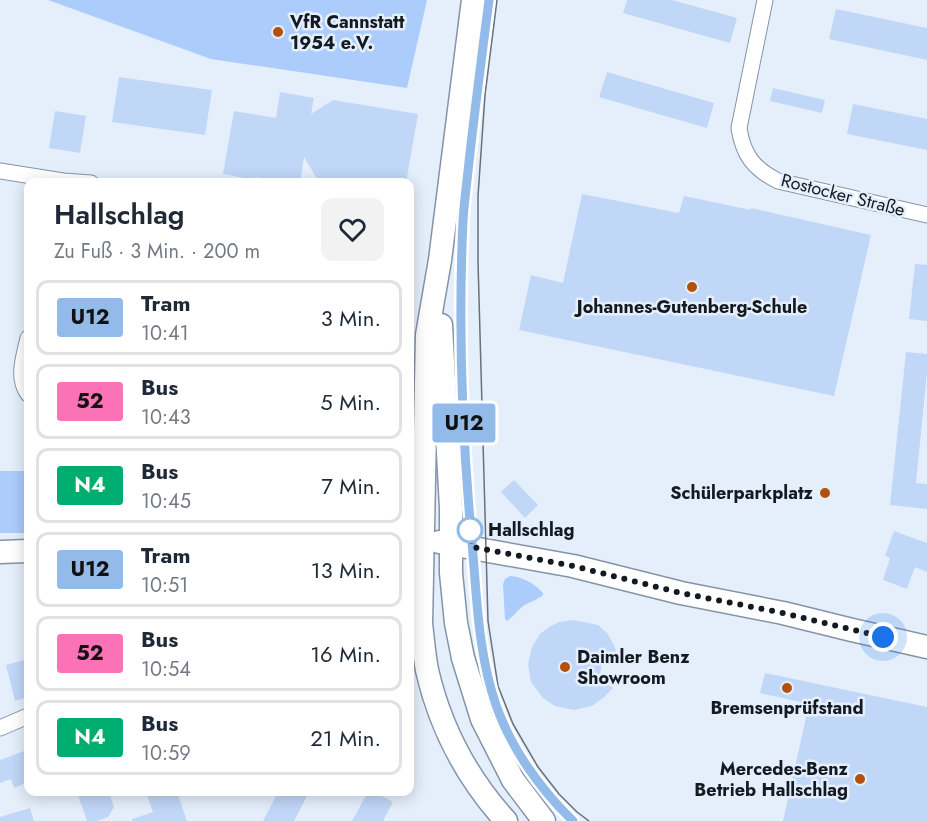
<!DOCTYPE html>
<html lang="de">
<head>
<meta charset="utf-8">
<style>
  body { margin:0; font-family:Jost,sans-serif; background:#f2f2f3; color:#1f2937; height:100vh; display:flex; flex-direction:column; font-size:22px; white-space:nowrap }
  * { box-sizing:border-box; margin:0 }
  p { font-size:20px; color:#747a83 }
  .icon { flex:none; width:33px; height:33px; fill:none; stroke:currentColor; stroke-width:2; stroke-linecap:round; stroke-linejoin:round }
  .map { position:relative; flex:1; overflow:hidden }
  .details { position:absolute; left:24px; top:178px; width:390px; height:618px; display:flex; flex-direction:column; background:#fff; border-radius:12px; box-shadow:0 3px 15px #0003 }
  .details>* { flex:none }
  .badge { padding:0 12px; border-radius:4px; font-size:21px; line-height:39px }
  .you { position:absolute; width:30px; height:30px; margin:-15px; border:4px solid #fff; border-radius:50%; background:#1a73e8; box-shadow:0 0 0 9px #1a73e833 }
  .map>.badge { position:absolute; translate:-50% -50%; box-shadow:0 0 0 3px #fff }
  .round { display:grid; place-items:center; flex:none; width:63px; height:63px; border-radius:12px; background:#f2f2f3 }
  .head { display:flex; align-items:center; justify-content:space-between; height:102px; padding:0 30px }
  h1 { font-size:28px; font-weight:600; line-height:45px }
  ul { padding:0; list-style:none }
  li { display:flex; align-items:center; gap:18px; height:75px; margin:0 12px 9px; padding:0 18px; border:3px solid #e0e1e3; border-radius:12px }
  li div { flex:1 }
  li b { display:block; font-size:22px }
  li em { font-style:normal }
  li .badge { min-width:66px; font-weight:700; text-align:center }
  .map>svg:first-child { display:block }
</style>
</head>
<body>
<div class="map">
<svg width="927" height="821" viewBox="0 0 927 821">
  <rect width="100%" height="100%" fill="#e5effc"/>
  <g fill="#acccfc">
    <polygon points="48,0 427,0 407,88 211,59"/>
    <rect x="0" y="471" width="28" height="62"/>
    <path d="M 510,576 C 523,577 534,583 543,593 L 543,595 C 537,600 530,602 523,606 C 517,611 513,617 507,621 L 505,619 L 503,584 L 505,579 Z"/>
  </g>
  <g fill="#c1d7f7">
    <polygon points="627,0 672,0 737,18 730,43 623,13"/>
    <polygon points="836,9 927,28 927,60 829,39"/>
    <polygon points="607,72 714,103 707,128 599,97"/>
    <polygon points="119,77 212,90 205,135 112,122"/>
    <polygon points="773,88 825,100 822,113 770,101"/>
    <polygon points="280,92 314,98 311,114 333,100 418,114 406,183 319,182 304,157 300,183 289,183 255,177 255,180 223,174 234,111 276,118"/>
    <polygon points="853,104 927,119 927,150 847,134"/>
    <polygon points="55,111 86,116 80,153 49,148"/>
    <polygon points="582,194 679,213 684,196 751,210 751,208 871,235 834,396 519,330 531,275 563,283"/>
    <polygon points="915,264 927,265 927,321 909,319"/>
    <polygon points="906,352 927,354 927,372 916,483 927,484 927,509 890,505"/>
    <polygon points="514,480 538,505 525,518 501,492"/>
    <polygon points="894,531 927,543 927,572 915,567 907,589 883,580 890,558 885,556"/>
    <polygon points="573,620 598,625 607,633 614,645 618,659 602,662 601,670 598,679 613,688 603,698 592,706 574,710 555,706 543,698 531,682 528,664 532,647 540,634 549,627 559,622"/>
    <polygon points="28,659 28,697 15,701 6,665"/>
    <polygon points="765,673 927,707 927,821 783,821 809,704 760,693"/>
    <polygon points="24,751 28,764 28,782 14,788 11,779 0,783 0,760"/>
    <polygon points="87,792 109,792 114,807 108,817 97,821 87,821 78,795"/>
    <polygon points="146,792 177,792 187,821 132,821 132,819 153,812"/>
    <polygon points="278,792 309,792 294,821 263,821"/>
    <polygon points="368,792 374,792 393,802 383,821 352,821"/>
    <polygon points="30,808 34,821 0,821 0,817"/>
  </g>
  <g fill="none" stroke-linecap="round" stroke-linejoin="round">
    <defs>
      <g id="street">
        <path d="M 765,0 L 739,128 C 743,155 754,169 778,181 L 927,215"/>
        <polyline points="0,171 63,181 91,183"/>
        <path d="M 28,338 C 24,357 16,377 28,394"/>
        <polyline points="0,728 28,716"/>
      </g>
      <g id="secondary">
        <path d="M 473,0 L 440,260 L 427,335 L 421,624 C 423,639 424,655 427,670 C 440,727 467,778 506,821"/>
        <polyline points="441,325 451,508 451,573 456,623 463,658 482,719 513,780 544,821"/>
        <polyline points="439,542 573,566 681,593 783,613 852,630 927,647"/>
        <polyline points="0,552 28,551"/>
      </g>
    </defs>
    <use href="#street" stroke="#8593a8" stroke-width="17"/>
    <use href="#secondary" stroke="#8593a8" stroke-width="25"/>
    <use href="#street" stroke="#fff" stroke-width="15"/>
    <use href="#secondary" stroke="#fff" stroke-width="22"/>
    <g stroke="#68707a" stroke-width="1.5">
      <polyline points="497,0 485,95 478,196 478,262 488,621 498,686 513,724 538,767 559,794 577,812 589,821"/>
      <path d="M 478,87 C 469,150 462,214 461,278 C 459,343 464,409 467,474 C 471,545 473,618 490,687"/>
      <polyline points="547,792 573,821"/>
    </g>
  </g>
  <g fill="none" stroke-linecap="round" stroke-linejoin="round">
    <defs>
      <path id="line" d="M 489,0 C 482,54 475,108 469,162 C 467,182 464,202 463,221 C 458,328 462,436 472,543 C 477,598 478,653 496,705 C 511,748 540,789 573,821"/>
    </defs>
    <use href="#line" stroke="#fff" stroke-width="14"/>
    <use href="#line" stroke="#93bbe9" stroke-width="9"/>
    <polyline stroke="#141a22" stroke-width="6" stroke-dasharray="0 10.8" points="470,530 472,547 573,566 681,593 783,613 883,637"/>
  </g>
  <g fill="#b1510c" stroke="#e5effc" stroke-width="2">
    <circle cx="278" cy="32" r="6"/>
    <circle cx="692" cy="287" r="6"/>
    <circle cx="825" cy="493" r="6"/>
    <circle cx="565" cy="667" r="6"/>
    <circle cx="787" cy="688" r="6"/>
    <circle cx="860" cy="779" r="6"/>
  </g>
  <circle fill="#fff" stroke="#93bbe9" stroke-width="3" cx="470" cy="530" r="12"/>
  <g text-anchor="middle" stroke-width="5" stroke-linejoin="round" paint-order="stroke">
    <g font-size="18" font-weight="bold" fill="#141a22" stroke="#e5effc" text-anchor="start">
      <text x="290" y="28">VfR Cannstatt<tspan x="290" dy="21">1954 e.V.</tspan></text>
      <text x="692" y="313" text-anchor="middle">Johannes-Gutenberg-Schule</text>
      <text x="813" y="499" text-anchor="end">Schülerparkplatz</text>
      <text x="577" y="663">Daimler Benz<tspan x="577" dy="21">Showroom</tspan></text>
      <text x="787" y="714" text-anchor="middle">Bremsenprüfstand</text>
      <text x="848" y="775" text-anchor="end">Mercedes-Benz<tspan x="848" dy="21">Betrieb Hallschlag</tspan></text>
    </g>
    <g font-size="18" fill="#141a22" stroke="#e5effc">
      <text transform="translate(843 195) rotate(14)" y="6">Rostocker Straße</text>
    </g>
    <g font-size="18" font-weight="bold" fill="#141a22" stroke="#e5effc" text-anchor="start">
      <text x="488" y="536">Hallschlag</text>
    </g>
  </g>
</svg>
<div class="you" style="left:883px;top:637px"></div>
<b class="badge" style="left:464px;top:423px;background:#93bbe9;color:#111">U12</b>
<section class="details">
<div class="head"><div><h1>Hallschlag</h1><p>Zu Fuß · 3 Min. · 200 m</p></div><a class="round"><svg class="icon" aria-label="heart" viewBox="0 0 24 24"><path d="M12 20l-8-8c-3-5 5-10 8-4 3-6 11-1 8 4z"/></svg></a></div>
<ul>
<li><span class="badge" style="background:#93bbe9;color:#111">U12</span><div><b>Tram</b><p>10:41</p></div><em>3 Min.</em></li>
<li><span class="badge" style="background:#fc72b6;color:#111">52</span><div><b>Bus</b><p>10:43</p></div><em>5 Min.</em></li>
<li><span class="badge" style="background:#00ad70;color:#fff">N4</span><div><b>Bus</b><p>10:45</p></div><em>7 Min.</em></li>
<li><span class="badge" style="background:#93bbe9;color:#111">U12</span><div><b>Tram</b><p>10:51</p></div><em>13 Min.</em></li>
<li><span class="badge" style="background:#fc72b6;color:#111">52</span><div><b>Bus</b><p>10:54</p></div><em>16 Min.</em></li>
<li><span class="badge" style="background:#00ad70;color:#fff">N4</span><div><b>Bus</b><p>10:59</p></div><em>21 Min.</em></li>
</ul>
</section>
</div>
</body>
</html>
